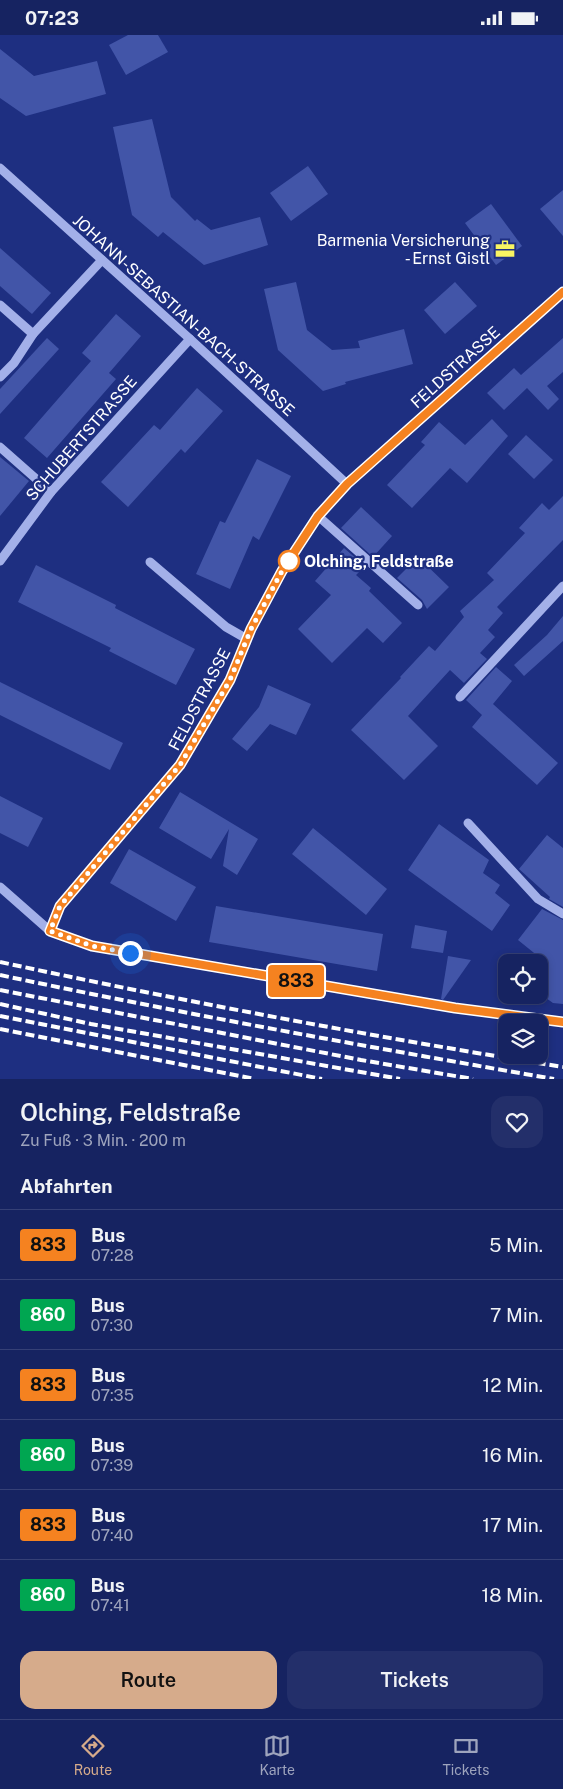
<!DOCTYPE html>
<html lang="de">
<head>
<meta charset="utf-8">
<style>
  body { margin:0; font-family:"Public Sans",sans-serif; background:#232f6a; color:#f1f3f6; height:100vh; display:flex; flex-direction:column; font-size:19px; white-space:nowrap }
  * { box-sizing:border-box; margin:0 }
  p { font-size:16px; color:#9ea4bd }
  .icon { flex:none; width:28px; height:28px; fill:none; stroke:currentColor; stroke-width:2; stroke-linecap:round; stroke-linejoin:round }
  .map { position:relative; height:1044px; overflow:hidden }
  .drawer { display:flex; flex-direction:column; background:#162361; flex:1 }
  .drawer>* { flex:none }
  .badge { padding:0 10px; border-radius:4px; font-size:18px; line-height:32px }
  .tools { position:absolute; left:498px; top:919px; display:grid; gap:10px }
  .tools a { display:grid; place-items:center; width:50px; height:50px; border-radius:10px; background:#162361; box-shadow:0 2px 8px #0003,0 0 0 1px #354076; font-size:25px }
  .you { position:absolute; width:25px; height:25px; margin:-12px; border:4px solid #fff; border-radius:50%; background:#1a73e8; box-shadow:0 0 0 8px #1a73e833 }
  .map>.badge { position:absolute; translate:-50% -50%; box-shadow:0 0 0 2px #fff }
  h2 { padding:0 20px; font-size:19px; line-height:45px }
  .round { display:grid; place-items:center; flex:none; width:52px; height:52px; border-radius:15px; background:#232f6a }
  .headline { display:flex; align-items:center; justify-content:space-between; height:85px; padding:0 20px }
  h1 { font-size:24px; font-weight:600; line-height:38px }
  .button { display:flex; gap:10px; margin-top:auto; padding:10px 20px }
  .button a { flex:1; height:58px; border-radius:15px; background:#d6ab8b; color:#111; font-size:20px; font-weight:600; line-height:58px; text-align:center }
  .button a+a { background:#232f6a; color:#f1f3f6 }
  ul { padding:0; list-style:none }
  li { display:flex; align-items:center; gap:15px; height:70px; padding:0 20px; border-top:1px solid #354076 }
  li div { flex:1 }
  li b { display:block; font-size:19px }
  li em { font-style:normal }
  li .badge { min-width:55px; font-weight:700; text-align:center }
  .status { display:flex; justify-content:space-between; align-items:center; height:35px; padding:0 25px; background:#162361; direction:ltr }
  .status svg { height:14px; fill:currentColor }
  .tab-bar { display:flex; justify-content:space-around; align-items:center; height:70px; border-top:1px solid #354076; background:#162361; font-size:14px; color:#9ea4bd }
  .tab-bar a { display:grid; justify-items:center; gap:2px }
  .tab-bar .selected { color:#d6ab8b }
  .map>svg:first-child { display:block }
</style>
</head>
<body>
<div class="status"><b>07:23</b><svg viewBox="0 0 49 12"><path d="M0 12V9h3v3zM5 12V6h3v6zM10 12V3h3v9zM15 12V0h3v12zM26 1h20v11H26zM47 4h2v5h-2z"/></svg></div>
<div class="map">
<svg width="563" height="1044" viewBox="0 0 563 1044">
  <rect width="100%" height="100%" fill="#1e2f81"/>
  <g fill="#4255a8">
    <polygon points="128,0 158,0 168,17 126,40 109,10"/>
    <polygon points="0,14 34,41 97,26 106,59 26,81 0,63"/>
    <polygon points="152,84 171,162 195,186 197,184 211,195 260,182 268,210 204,230 163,197 158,202 132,180 113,92"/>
    <polygon points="308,131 328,159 291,186 270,158"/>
    <polygon points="563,155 563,201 540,174"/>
    <polygon points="491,169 522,211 496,230 465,188"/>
    <polygon points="0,213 51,258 32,279 0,251"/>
    <polygon points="296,247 307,295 332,315 360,313 358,306 404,294 413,329 345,347 346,349 323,356 278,315 264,254"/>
    <polygon points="455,247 477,271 445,299 424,275"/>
    <polygon points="116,279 141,301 109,338 116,344 47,423 24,403 91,326 82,318"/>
    <polygon points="47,303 59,314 0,379 0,354"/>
    <polygon points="563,303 563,337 547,351 559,364 548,375 527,353 504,375 487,358 514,333 521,340"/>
    <polygon points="197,353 223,376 185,418 181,414 128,472 101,447 154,390 160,395"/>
    <polygon points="492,384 508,401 467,448 450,433 412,473 387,450 425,410 421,407 439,387 465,410"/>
    <polygon points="526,400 553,425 534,444 508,419"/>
    <polygon points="0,422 29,446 0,481"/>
    <polygon points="257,424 291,441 259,505 253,501 230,554 196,539 220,486 225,488"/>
    <polygon points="563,461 563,505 497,572 503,578 488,595 495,602 480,618 487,624 464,648 450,635 408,681 438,711 404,745 351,695 401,643 400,642 429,611 435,616 464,582 460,576 494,545 487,538 525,498 519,493 542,468 549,475"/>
    <polygon points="361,472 392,501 373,522 341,493"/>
    <polygon points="344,513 365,531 356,540 371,553 369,556 402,588 383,608 367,593 332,628 298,594 331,560 315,546"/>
    <polygon points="418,522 449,552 427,574 422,565 397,543"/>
    <polygon points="36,530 116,570 115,573 195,614 176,650 109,616 111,613 18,567"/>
    <polygon points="563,581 563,606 524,641 514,630 547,600"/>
    <polygon points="496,632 512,646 493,669 558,728 537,750 472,692 482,680 466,665"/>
    <polygon points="0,647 123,708 110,735 0,680"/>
    <polygon points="268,650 311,669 296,700 270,689 247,716 232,704 259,672"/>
    <polygon points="180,757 258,804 237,840 223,831 229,794 211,824 159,793"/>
    <polygon points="0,761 43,783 28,812 0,798"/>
    <polygon points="439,789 489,825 483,838 500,850 495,858 510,870 492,896 408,835"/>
    <polygon points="313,793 387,854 366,880 292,819"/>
    <polygon points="547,800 563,813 563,872 549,864 550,862 519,834"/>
    <polygon points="129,814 196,852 176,886 110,848"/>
    <polygon points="216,871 383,899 377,936 209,907"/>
    <polygon points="542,874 563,885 563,969 553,968 539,958 539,946 549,930 518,905"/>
    <polygon points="415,890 447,896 443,918 411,913"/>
    <polygon points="448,921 471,925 443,965 441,964"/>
  </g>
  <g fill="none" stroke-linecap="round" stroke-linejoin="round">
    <g stroke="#a3b0e9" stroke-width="9">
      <polyline points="0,133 190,304 347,449"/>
      <polyline points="0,270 33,299"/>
      <polyline points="0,342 14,328 33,299 102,225"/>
      <polyline points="0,412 51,457"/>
      <polyline points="318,481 418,570"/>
      <polyline points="0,526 51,457 190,304"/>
      <polyline points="150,527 226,592 247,604"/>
      <polyline points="460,662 563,551"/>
      <polyline points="468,788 538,864 563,879"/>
      <polyline points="0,852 50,896 92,911 455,973 563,987"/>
      <polyline points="50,896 60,871 180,730 230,645 251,594 282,536 318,481 347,449 563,257"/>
    </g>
    <g stroke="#fff" stroke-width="4" stroke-dasharray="9 4" stroke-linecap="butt">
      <path d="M 0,927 C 187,967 375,1002 563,1032"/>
      <path d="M 0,940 C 184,979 369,1012 554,1044"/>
      <polyline points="0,955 361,1025 473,1044"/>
      <polyline points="0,969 91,989 400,1044"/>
      <polyline points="0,981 322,1044"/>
      <polyline points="0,994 255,1044"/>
    </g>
  </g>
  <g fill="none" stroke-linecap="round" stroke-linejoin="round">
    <defs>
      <polyline id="line" points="563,257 347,449 318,481 282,536 251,594 230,645 180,730 60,871 50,896 92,911 455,973 563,987"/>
    </defs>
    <use href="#line" stroke="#fff" stroke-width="11"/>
    <use href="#line" stroke="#f58220" stroke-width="8"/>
    <polyline stroke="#fff" stroke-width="5" stroke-dasharray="0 9" points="130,918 92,911 50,896 60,871 180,730 230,645 251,594 282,536 292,521 289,526"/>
  </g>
  <defs>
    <symbol id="office-bare" viewBox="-9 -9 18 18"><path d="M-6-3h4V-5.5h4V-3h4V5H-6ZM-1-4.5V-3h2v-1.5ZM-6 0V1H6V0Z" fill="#f8f462" stroke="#1e2f81" stroke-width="2.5" paint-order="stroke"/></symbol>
  </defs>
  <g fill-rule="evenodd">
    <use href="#office-bare" x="491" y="200" width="28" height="28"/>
  </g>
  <circle fill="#fff" stroke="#f58220" stroke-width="2.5" cx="289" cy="526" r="10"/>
  <g text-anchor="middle" stroke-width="4.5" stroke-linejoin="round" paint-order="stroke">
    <g font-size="16" fill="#fff" stroke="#1e2f81" text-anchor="end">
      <text x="490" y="211">Barmenia Versicherung<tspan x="490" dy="18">- Ernst Gistl</tspan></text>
    </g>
    <g font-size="16" fill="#fff" stroke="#1e2f81">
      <text transform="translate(184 280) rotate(42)" y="6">JOHANN-SEBASTIAN-BACH-STRASSE</text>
      <text transform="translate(455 332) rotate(-42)" y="6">FELDSTRASSE</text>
      <text transform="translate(81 403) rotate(-49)" y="6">SCHUBERTSTRASSE</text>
      <text transform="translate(199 664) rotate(-62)" y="6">FELDSTRASSE</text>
    </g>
    <g font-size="16" font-weight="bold" fill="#fff" stroke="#1e2f81" text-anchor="start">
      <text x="304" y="532">Olching, Feldstraße</text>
    </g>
  </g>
</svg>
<div class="tools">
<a><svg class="icon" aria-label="locate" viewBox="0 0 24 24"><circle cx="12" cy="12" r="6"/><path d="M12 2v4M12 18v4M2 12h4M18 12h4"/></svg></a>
<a><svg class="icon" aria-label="layers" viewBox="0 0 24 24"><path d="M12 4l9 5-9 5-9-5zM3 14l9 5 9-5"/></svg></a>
</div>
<div class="you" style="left:130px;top:918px"></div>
<b class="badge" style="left:296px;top:946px;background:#f58220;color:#111">833</b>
</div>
<section class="drawer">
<div class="headline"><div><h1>Olching, Feldstraße</h1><p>Zu Fuß · 3 Min. · 200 m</p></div><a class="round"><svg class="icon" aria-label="heart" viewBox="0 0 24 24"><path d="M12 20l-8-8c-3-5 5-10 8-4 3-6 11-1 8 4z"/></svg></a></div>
<h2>Abfahrten</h2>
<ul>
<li><span class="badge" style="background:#f58220;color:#111">833</span><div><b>Bus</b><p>07:28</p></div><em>5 Min.</em></li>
<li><span class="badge" style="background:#00a651;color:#fff">860</span><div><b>Bus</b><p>07:30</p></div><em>7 Min.</em></li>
<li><span class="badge" style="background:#f58220;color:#111">833</span><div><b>Bus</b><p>07:35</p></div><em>12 Min.</em></li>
<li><span class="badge" style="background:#00a651;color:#fff">860</span><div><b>Bus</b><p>07:39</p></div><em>16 Min.</em></li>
<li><span class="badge" style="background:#f58220;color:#111">833</span><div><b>Bus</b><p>07:40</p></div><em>17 Min.</em></li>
<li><span class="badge" style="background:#00a651;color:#fff">860</span><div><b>Bus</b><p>07:41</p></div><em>18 Min.</em></li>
</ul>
<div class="button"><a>Route</a><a>Tickets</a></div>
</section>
<nav class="tab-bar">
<a class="selected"><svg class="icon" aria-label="directions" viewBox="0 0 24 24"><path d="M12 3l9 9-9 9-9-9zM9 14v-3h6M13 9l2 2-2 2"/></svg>Route</a>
<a><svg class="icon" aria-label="map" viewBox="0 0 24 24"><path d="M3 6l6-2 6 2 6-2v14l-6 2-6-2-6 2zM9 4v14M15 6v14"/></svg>Karte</a>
<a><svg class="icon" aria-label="tickets" viewBox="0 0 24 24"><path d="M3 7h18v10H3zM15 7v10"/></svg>Tickets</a>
</nav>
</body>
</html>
